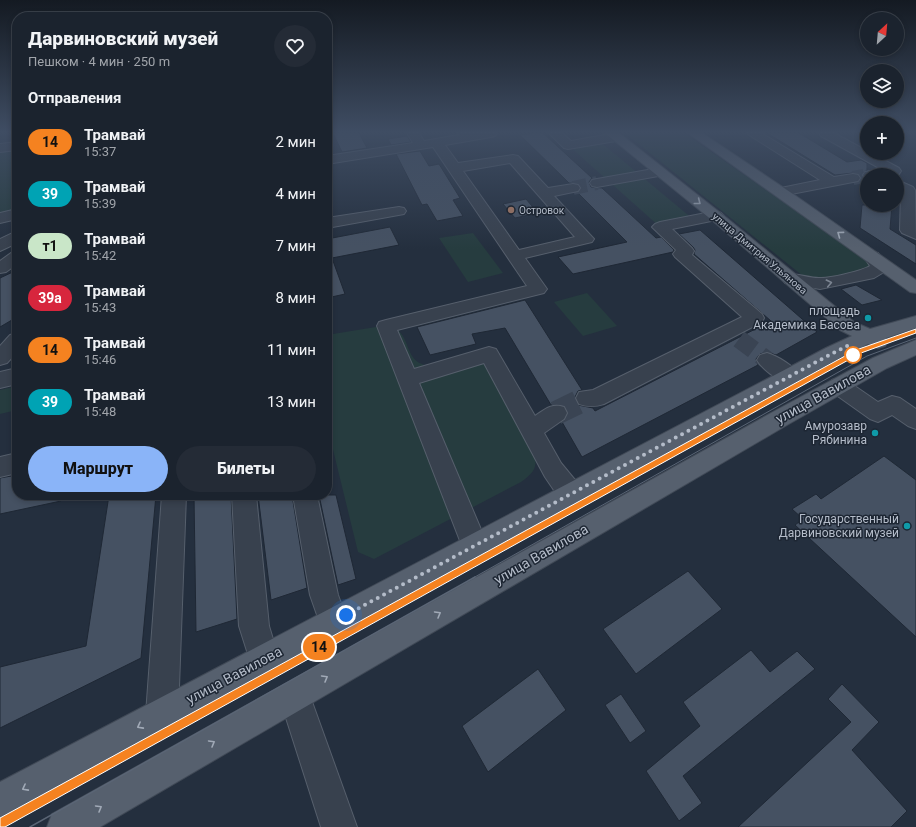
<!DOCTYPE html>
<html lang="ru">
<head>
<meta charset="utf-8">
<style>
  body { margin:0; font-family:Roboto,sans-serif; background:#242b36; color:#f1f3f6; height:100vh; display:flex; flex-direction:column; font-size:15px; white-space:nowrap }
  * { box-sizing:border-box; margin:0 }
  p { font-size:13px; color:#a0a4aa }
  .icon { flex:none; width:22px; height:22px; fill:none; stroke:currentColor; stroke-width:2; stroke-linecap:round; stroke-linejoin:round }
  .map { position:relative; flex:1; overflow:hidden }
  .drawer { position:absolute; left:12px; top:12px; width:320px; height:488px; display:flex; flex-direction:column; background:#1b232e; border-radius:16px; box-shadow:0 2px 6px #0003,0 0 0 1px #39404a }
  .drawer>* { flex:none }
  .badge { padding:0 8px; border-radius:13px; font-size:14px; line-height:26px }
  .needle { width:26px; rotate:26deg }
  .buttons { position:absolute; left:860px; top:12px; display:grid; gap:8px }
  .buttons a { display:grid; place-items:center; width:44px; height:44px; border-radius:50%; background:#1b232e; box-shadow:0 2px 6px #0003,0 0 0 1px #39404a; font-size:20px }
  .you { position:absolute; width:20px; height:20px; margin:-10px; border:3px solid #fff; border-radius:50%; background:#1a73e8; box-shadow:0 0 0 6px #1a73e833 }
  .map>.badge { position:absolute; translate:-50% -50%; box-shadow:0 0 0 2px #fff }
  h2 { padding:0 16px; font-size:15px; line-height:36px }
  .round { display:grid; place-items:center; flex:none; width:42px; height:42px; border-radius:21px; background:#242b36 }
  .summary { display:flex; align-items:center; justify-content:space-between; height:68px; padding:0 16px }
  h1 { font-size:19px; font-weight:800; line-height:30px }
  .primary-button { display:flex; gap:8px; margin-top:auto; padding:8px 16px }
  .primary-button a { flex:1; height:46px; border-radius:24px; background:#8ab4f8; color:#111; font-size:16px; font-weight:800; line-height:46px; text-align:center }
  .primary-button a+a { background:#242b36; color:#f1f3f6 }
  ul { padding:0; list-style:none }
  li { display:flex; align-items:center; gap:12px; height:52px; padding:0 16px }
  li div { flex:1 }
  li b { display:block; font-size:15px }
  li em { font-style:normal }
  li .badge { min-width:44px; font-weight:700; text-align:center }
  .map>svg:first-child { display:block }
</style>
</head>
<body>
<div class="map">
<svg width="916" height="827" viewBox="0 0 916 827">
  <rect width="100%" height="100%" fill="#242f3e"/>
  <g fill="#263c3f">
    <polygon points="625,133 684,133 871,263 868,269 819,280 803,276"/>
    <polygon points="592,135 694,220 660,227 568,145"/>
    <polygon points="17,146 17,213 0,218 0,148"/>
    <polygon points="473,233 503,273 468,282 439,238"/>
    <polygon points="587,293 617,326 583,336 554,302"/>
    <path d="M 382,326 C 386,327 391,327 394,328 C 410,335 405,358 422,364 C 444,373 456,338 488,366 L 535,451 C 537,468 535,472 521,482 L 374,559 L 358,552 L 327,425 L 327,335 Z"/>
    <polygon points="17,386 17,410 0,414 0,390"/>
  </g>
  <g fill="#455162" stroke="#1f2835">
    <polygon points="333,133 359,133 367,148 342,152"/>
    <polygon points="534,133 543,133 592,178 589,182 591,187 602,188 656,238 661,237 674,250 673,252 573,274 558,257 627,242 578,193 581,189 579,184 569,183 520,135"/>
    <polygon points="767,133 799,133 847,162 861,160 867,163 867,170 862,174 864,179 867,180 867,187 859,182 861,177 858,174 853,173 835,175"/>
    <polygon points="407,136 411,142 391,145 388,139"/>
    <polygon points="420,151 429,166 439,164 460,198 453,200 463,216 437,221 427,204 422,205 396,154"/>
    <polygon points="526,199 538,213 515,218 503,204"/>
    <polygon points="862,205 892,205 890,229 916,245 916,264 860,228"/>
    <polygon points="390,227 399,245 332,258 345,294 327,298 327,239"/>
    <polygon points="700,230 817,332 776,355 767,352 760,354 756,359 758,365 582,457 562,422 565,420 568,414 565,406 560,404 551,405 505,328 472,334 476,344 430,355 417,327 525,300 582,390 578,391 575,397 578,405 593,408 595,411 771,321 694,254 695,250 693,247 679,234"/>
    <polygon points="17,270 17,317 0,327 0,278"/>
    <polygon points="856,285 882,300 862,305 841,289"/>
    <polygon points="884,456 916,480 916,637 795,525 803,519 792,509 816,494 821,499"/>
    <polygon points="17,475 17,495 60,495 61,501 0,514 0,478"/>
    <polygon points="109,495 156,495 141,658 0,728 0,667 86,646"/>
    <polygon points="194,495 231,495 237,619 196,632"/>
    <polygon points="258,495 292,495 307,588 271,600"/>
    <polygon points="319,495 336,495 356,579 338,585"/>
    <polygon points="688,571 722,609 636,674 603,629"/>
    <polygon points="751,650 770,672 797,651 815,669 683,776 702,803 679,821 646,771 700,726 683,702"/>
    <polygon points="538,669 566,710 488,772 462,726"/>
    <polygon points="842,684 879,722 852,750 907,811 891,827 738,827 851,722 828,699"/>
    <polygon points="621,694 646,731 630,743 605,705"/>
  </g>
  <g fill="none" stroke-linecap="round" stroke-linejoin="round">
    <g stroke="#3a4453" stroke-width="14" stroke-dasharray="14 7" stroke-linecap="butt">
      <polyline points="853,178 864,176"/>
      <polyline points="573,188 597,183"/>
    </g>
    <polyline stroke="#3a4453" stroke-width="18" stroke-dasharray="18 9" stroke-linecap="butt" points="739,339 767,360"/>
    <polyline stroke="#3a4453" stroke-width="24" stroke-dasharray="24 12" stroke-linecap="butt" points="556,413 587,398"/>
    <defs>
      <g id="minor">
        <path d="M 407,133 L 419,133 L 424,141 L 459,135 L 458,133 L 497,133 L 495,136 L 491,137 L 445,145 L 458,163 L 513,155 L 518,156 L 548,188 L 573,184 L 578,185 L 580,188 L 578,191 L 554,196 L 594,239 L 592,242 L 525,258 L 547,289 L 544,293 L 397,330 L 414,369 L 489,347 L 496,349 L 535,416 C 545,409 552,403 564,407 L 567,413 L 564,419 L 544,433 L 561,463 L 580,486 L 583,494 L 580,502 L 571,505 L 562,502 L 545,477 L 484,363 L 419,383 L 488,546 L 484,555 L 475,559 L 466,555 L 462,546 L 377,326 L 379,322 L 386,320 L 527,286 L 433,147 L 327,164 L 327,156 L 413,143 ZM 510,163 L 575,237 L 519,250 L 463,171 Z"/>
        <polygon points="549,133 562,133 571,141 616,133 620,134 622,137 620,140 616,141 568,149 564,148"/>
        <polygon points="746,133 761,133 834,177 853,174 858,175 860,178 858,181 853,182 781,196 776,195 774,192 776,189 820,180"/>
        <polygon points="819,133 834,133 867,151 867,153 871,153 899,168 901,171 899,174 867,175 867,178 865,178 863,175 865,172 881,169 821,136"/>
        <polygon points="17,142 17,150 0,152 0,144"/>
        <polygon points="659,168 664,169 666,172 664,175 597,187 592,186 590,183 592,180 597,179"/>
        <polygon points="897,180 913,187 915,190 916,239 902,233 900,230 901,192 897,190"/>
        <polygon points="399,207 404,208 406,211 404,214 327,228 327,218"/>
        <polygon points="17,209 17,219 0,223 0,213"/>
        <path d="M 716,211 L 721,213 L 724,216 L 721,219 L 672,229 L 692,248 L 694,251 L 692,255 L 762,314 L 764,318 L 762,322 L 604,404 C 595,407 588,407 579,404 L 576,398 L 579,392 L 593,390 L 742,317 L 675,257 L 673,254 L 676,250 L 652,227 L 655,224 L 660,222 Z"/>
        <polygon points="17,231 17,243 0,251 0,239"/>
        <polygon points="17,252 17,264 6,272 0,273 0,261 11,253"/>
        <path d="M 872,252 L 878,253 L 886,263 L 886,268 L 884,272 L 874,278 L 820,289 L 785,283 L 782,279 L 785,275 C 796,272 807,278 819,278 C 829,279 861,271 870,266 L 864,257 L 866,253 Z"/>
        <polygon points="17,333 17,352 7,363 0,365 0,346 10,335"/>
        <path d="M 767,353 C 778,356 794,366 800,376 L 797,381 C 794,382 791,384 788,383 C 778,381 762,369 757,360 L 760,355 Z"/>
        <polygon points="17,368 17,384 0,388 0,372"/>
        <polygon points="839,378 846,380 878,402 892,396 900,398 916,409 916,429 908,426 892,415 878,422 870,419 832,392 828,386 832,380"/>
        <polygon points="17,453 17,473 0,477 0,457"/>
        <polygon points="162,495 186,495 178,714 173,725 162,730 151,725 146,714"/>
        <polygon points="232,495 256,495 269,626 279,659 275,670 264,674 253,670 239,626"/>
        <polygon points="293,495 317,495 338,595 348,622 343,632 333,637 323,632 310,595"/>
        <polygon points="295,680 306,685 357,827 321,827 279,696 284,685"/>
      </g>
      <g id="major">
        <polygon points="605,133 619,133 723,215 854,322 870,329 916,316 916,328 886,338 888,341 885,346 878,348 868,344 840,358 13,814 0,819 0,782 826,348 852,336 840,330 713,221"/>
        <polygon points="688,133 702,133 793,194 916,280 916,293 910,292"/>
        <polygon points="916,340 916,355 887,368 787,425 100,827 47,827 52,814 771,413 873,358"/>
      </g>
    </defs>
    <use href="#minor" stroke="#565f6c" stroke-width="2"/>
    <use href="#major" stroke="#414a57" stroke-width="2"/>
    <use href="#minor" fill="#38414e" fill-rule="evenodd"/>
    <use href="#major" fill="#56606e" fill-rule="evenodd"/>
    <g stroke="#5a6575" stroke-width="1">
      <polyline points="446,578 858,352 916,331"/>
      <polyline points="473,578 867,356 916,338"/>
    </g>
    <g stroke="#5a6575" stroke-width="1.5">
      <polyline points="0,822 448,577"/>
      <polyline points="30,827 475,577"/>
    </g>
  </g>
  <defs><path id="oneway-chevron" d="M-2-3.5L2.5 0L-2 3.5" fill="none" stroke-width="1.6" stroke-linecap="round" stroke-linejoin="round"/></defs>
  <g stroke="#a1aab7">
    <use href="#oneway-chevron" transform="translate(698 202) rotate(38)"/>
    <use href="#oneway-chevron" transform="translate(840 234) rotate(-144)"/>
    <use href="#oneway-chevron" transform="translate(438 614) rotate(-30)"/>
    <use href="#oneway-chevron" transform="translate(325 678) rotate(-30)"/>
    <use href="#oneway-chevron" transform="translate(140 726) rotate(152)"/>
    <use href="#oneway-chevron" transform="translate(212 743) rotate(-30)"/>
    <use href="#oneway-chevron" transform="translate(25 788) rotate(152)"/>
    <use href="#oneway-chevron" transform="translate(99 808) rotate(-30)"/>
  </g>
  <use stroke="#7c8592" href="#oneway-chevron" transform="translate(829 283) rotate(-12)"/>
  <linearGradient id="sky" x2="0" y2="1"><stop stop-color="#141a22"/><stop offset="0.53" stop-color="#3f4d63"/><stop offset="1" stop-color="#3f4d63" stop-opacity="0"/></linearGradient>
  <rect width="916" height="249" fill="url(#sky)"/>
  <polygon fill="#f58220" stroke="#fff" points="916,329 916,333 861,353 5,827 0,827 0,818 856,350"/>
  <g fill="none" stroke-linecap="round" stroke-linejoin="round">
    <polyline stroke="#b4bcc9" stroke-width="4" stroke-dasharray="0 7.2" points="346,615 833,353 847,346 853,355"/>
  </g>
  <circle fill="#8d6e63" stroke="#1d2633" stroke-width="1.5" cx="511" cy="210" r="4"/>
  <g fill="#0f9aa8" stroke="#1d2633" stroke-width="1.5">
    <circle cx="868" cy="318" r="4"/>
    <circle cx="875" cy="433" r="4"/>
    <circle cx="907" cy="526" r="4"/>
  </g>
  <circle fill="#fff" stroke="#f58220" stroke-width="2" cx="853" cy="355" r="8"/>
  <g text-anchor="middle" stroke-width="3" stroke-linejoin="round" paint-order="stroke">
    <g font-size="10" fill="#b4bcc9" stroke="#1d2633" text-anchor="start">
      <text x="519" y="214">Островок</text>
    </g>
    <g font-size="10" fill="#b4bcc9" stroke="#1d2633">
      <text transform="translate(760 253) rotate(40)" y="4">улица Дмитрия Ульянова</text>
    </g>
    <g font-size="12" fill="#b4bcc9" stroke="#1d2633" text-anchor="end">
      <text x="860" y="315">площадь<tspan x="860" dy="14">Академика Басова</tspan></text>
      <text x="867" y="430">Амурозавр<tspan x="867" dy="14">Рябинина</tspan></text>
      <text x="899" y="523">Государственный<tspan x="899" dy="14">Дарвиновский музей</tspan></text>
    </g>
    <g font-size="14" fill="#b4bcc9" stroke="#1d2633">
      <text transform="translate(823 394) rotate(-29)" y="5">улица Вавилова</text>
      <text transform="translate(541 554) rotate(-30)" y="5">улица Вавилова</text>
      <text transform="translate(234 675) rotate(-28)" y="5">улица Вавилова</text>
    </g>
  </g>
</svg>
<div class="buttons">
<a><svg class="needle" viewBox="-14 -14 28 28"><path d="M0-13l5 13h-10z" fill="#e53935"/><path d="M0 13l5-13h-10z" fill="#a0a4aa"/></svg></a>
<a><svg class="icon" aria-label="layers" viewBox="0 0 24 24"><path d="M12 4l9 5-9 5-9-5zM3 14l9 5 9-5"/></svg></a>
<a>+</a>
<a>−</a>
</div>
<div class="you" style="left:346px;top:615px"></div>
<b class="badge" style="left:319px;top:647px;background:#f58220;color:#111">14</b>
<section class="drawer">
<div class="summary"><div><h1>Дарвиновский музей</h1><p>Пешком · 4 мин · 250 m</p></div><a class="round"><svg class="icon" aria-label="heart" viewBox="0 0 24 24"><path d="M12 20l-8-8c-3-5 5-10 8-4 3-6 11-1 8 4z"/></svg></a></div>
<h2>Отправления</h2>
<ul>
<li><span class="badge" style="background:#f58220;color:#111">14</span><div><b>Трамвай</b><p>15:37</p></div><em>2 мин</em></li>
<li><span class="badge" style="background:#00a3b4;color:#fff">39</span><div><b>Трамвай</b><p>15:39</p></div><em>4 мин</em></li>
<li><span class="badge" style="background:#c9e6c8;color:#111">т1</span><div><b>Трамвай</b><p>15:42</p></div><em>7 мин</em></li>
<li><span class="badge" style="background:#d7263d;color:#fff">39а</span><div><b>Трамвай</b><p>15:43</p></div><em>8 мин</em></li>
<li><span class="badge" style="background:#f58220;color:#111">14</span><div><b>Трамвай</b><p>15:46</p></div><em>11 мин</em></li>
<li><span class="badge" style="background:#00a3b4;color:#fff">39</span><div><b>Трамвай</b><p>15:48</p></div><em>13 мин</em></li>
</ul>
<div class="primary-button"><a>Маршрут</a><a>Билеты</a></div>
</section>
</div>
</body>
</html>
